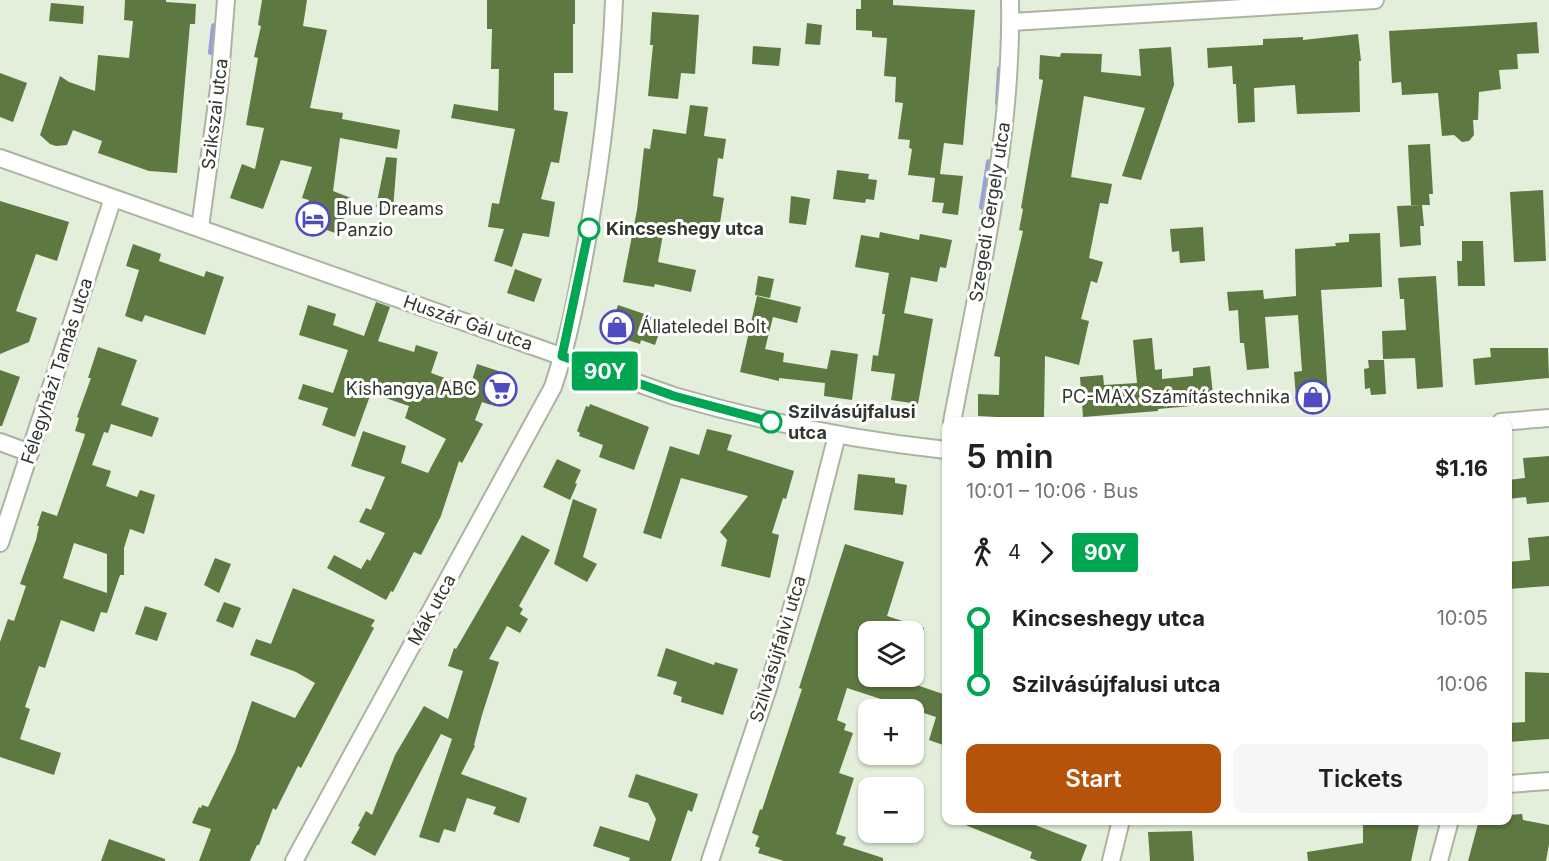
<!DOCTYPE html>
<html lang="en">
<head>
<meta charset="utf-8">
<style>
  body { margin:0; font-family:Inter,sans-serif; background:#f6f6f6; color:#202124; height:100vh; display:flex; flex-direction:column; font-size:22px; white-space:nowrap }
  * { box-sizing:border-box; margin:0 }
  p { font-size:20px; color:#757577 }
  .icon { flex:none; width:33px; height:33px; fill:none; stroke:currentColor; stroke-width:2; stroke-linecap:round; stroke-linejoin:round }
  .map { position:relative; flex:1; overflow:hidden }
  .drawer { position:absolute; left:942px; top:417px; width:570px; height:408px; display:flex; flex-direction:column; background:#fff; border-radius:12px; box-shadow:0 2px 4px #0004 }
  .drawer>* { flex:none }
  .badge { padding:0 12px; border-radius:4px; font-size:21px; line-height:39px }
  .buttons { position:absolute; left:858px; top:621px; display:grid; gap:12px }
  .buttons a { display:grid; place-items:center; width:66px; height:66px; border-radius:12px; background:#fff; box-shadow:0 2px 4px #0004; font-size:30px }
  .map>.badge { position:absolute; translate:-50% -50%; box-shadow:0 0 0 3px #fff }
  .legs { display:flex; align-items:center; gap:9px; height:66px; padding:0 24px; font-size:20px }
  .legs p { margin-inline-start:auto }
  .overview { display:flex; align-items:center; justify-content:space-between; height:102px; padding:0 24px }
  h1 { font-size:33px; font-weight:600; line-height:45px }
  .cta { display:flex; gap:12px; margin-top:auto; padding:12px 24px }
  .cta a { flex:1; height:69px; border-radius:12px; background:#b45309; color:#fff; font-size:24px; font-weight:600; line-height:69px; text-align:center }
  .cta a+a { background:#f6f6f6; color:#202124 }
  ul { padding:0 24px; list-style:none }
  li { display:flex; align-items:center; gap:21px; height:66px; font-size:22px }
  li i { display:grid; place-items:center; width:9px; height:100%; margin:0 8px; background:currentColor }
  li i::after { content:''; width:15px; height:15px; margin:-8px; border:4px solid; border-radius:50%; background:#fff }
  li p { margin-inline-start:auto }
  li:first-child i { background:linear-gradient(#0000 50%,currentColor 0) }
  li:last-child i { background:linear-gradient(currentColor 50%,#0000 0) }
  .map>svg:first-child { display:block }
</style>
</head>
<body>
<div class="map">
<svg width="1549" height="861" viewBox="0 0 1549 861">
  <rect width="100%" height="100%" fill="#e4efdb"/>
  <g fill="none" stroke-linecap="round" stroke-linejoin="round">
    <g stroke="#989fdb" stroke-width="6">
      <polyline points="211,52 214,26"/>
      <polyline points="998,103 1000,69"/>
      <polyline points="982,207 989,162"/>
    </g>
  </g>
  <g fill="#5d7840" fill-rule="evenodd">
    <polygon points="125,0 166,0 166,2 196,4 195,24 190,24 177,173 149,171 98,153 102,141 73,130 67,145 56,146 50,144 40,135 60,76 69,82 95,91 98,55 129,58 133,21 124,20"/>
    <polygon points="262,0 307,0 303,26 327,30 310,108 343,113 342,119 400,130 397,149 340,138 333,191 351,198 338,234 301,221 309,200 302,198 312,167 281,160 263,209 230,198 242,164 255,169 264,128 246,125 258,58 254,57 261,26 258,25"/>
    <polygon points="487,0 575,0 575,24 573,24 573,73 554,73 554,110 568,112 559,163 551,162 541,199 555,202 549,237 523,233 512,267 494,261 504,229 488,227 492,203 499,204 515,129 451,118 454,104 498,111 499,69 491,69 492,29 487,29"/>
    <polygon points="861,0 893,0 893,5 975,10 963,145 944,143 940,174 963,176 958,215 942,213 944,203 932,202 935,178 908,175 912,149 909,148 910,140 898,139 903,103 895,102 896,77 884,76 887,38 872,37 872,31 856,30 856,9 861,9"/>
    <polygon points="51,3 84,6 83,24 49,21"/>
    <polygon points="652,12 699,15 695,74 681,73 678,99 648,96 653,45 650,45"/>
    <polygon points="1537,22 1539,53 1517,54 1518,69 1499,70 1501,89 1479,92 1478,120 1473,120 1474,135 1469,141 1462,142 1454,135 1442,136 1438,93 1402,95 1401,82 1392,83 1389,31"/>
    <polygon points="807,23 822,25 820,45 805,44"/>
    <polygon points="1358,34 1361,61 1359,61 1360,112 1297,114 1295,85 1254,88 1255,122 1238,123 1236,84 1233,84 1232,66 1208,68 1207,48 1263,45 1263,39 1303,37 1303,40"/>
    <polygon points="753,46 781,48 779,66 752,64"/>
    <polygon points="1171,47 1174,85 1141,180 1122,176 1145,108 1084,96 1071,177 1112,184 1108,204 1100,203 1089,258 1103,262 1097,283 1091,281 1081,319 1089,321 1079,365 1045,356 1044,417 1026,417 1026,420 996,420 996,417 978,416 978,394 999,395 1000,357 994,356 1023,231 1019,230 1023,209 1021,208 1043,80 1039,79 1040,55 1060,57 1061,53 1102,54 1101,72 1141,76 1139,49"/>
    <polygon points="0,73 27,83 13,122 0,117"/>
    <polygon points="690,105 708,107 704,136 726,139 723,159 718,158 713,196 724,198 719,229 701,227 700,234 664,229 658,262 696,270 691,292 655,284 654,287 623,282 637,210 644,148 650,149 653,129 686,134"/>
    <polygon points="1430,144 1433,194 1429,194 1430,205 1411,205 1408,145"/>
    <polygon points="386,157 397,158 393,210 376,207"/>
    <polygon points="837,170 869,174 868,179 877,180 874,200 866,199 865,203 833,199"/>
    <polygon points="1543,190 1546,261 1514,262 1510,192"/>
    <polygon points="791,196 810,199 806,225 789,223"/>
    <polygon points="0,201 69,222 57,261 36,254 16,311 37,318 29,342 0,354"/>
    <polygon points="1422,205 1424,226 1420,226 1421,245 1400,247 1397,206"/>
    <polygon points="1203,227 1205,261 1180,263 1179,251 1172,252 1170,229"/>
    <polygon points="880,232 919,240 920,234 952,240 946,268 940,267 937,282 911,277 904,313 933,319 918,404 891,400 895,374 871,371 873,355 878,356 885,314 882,314 889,273 855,267 861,235 879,238"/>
    <polygon points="1380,233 1382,287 1321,290 1328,396 1296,398 1294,372 1302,371 1298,315 1265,317 1269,368 1247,370 1244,343 1240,343 1238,310 1229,311 1227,292 1263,290 1264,299 1296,296 1295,249 1336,246 1335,243 1349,242 1349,234"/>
    <polygon points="1462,241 1483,241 1485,286 1458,286 1457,261 1462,261"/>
    <polygon points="133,244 161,254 159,261 204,277 206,271 224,277 205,335 145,315 142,322 125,316 139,270 126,266"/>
    <polygon points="515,269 542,279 534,302 507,293"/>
    <polygon points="758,276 774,279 770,298 755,295"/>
    <polygon points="1436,276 1443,387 1417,389 1415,358 1383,359 1382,331 1406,330 1404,299 1400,299 1398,278"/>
    <polygon points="757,296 801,307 797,323 773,317 765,349 784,353 783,362 827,369 831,350 858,354 852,400 824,396 825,383 779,378 779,381 740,372"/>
    <polygon points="376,302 390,307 378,341 414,352 416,345 438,352 431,373 470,387 477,364 511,375 504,398 494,395 491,405 482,402 475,420 483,424 462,463 459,461 441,516 421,555 414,552 393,592 391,591 386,600 327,568 334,555 361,569 367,559 370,561 385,533 359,522 366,508 371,510 385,477 351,466 363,431 406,446 401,463 428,473 446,439 405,418 409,406 371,393 355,437 322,425 328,408 298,399 303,384 333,393 348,350 299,335 308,305 336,314 333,325 364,336"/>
    <polygon points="618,305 659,319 656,325 661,327 655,345 641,340 640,344 615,336 611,326"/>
    <polygon points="1152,338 1155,370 1162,369 1162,379 1193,376 1193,368 1210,366 1214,404 1158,409 1158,411 1083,417 1080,377 1103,375 1104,385 1137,383 1133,340"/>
    <path d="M 98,347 L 137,360 L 121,405 L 159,418 L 152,437 L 111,424 L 108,433 L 104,432 L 92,465 L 111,471 L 106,486 L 137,497 L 140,490 L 155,495 L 144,534 L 130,529 L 124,548 L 124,575 L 120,575 L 107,613 L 101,612 L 94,632 L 61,620 L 45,668 L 39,666 L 25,707 L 30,709 L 20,739 L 61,753 L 54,775 L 0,757 L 0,642 L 8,619 L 14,621 L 26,586 L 20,584 L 36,540 L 39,526 L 37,526 L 42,511 L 57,516 L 84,438 L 85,434 L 75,431 L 79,418 L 77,417 L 91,378 L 88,378 ZM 74,543 L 107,554 L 107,593 L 63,578 Z"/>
    <polygon points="1490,348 1548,348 1549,378 1475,385 1473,359 1491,357"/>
    <polygon points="1368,360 1384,360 1386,394 1371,395 1370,388 1365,389 1364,369 1369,368"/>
    <polygon points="0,370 20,377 2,426 0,426"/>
    <polygon points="590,404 649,427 634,470 599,457 603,445 579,436 580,433 577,431 586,406 589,407"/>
    <polygon points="707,429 732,435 727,450 794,471 786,499 783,498 772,533 779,535 770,578 721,566 727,540 720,532 748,496 681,478 661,539 643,533 670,446 699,455"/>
    <polygon points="1549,456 1549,502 1527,504 1526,497 1508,499 1508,480 1525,478 1523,458"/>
    <polygon points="557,459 581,470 575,483 577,484 570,500 543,487"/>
    <polygon points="858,474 895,478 895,483 907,485 903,515 854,510"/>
    <polygon points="573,499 597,509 583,557 597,564 587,582 554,564"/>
    <polygon points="522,535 550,550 519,606 523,609 520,614 528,619 520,633 507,626 489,659 499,662 482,715 474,745 475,746 461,774 527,798 519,823 493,814 496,807 467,798 455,832 444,829 439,843 419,837 452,739 441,734 375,856 351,843 360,827 358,826 366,811 372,815 395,755 424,706 448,719 463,671 448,666 454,648 456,649"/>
    <polygon points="1549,536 1549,586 1508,589 1508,562 1530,560 1528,538"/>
    <polygon points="845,544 904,562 887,616 924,628 923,632 868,632 868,676 890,676 946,695 946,746 929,740 936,717 847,688 837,720 846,724 844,730 853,733 839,773 854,778 836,834 846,837 843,845 883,858 883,861 784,861 758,853 760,848 755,846 759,836 752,833 760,809 762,810 802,689 799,688"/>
    <polygon points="215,558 231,564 219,593 204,585"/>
    <polygon points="293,588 375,620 371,626 374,628 301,768 298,766 276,810 273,808 259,845 257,845 250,861 199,861 211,829 192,823 199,807 201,808 202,805 208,807 235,752 252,701 295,718 315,683 296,672 250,655 256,639 271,644"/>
    <polygon points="224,602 241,608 233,628 216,621"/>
    <polygon points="145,606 167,613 157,641 135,634"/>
    <polygon points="666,648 714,665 715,662 738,669 723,715 681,702 682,697 673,694 677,682 657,676"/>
    <polygon points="1525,672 1549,673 1549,739 1508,742 1508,723 1525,722"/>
    <polygon points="636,774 698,794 692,812 688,810 671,861 629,861 630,858 593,846 600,826 649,841 656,819 648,803 628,797"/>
    <polygon points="1522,814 1523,820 1549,825 1549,844 1546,861 1468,861 1479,820 1508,820 1508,815"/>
    <polygon points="953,820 1022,820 1087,845 1081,861 1038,861 1030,858 1032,852"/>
    <polygon points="1363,820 1420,820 1411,861 1308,861 1307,852 1363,843"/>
    <polygon points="1192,831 1194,861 1150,861 1148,832"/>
    <polygon points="109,839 165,859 165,861 101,861"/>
  </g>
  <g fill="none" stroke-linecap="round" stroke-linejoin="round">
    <defs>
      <g id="minor">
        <polyline points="1011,22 1375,0"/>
        <path d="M 0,158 L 674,396 C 763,422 853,440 946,450"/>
        <polyline points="200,228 219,88 226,0"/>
        <path d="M 952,422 C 978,285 1013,139 1010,0"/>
        <polyline points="1501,422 1549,418"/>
        <polyline points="0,442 30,453"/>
        <polyline points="0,543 113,198"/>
        <polyline points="1508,784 1549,781"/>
        <path d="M 294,861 L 553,387 C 569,339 578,290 587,240 C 601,161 611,81 614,0"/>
        <polyline points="710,861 768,688 800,580 837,435"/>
        <polyline points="1111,861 1121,820"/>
        <polyline points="1439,861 1450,820"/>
      </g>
    </defs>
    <use href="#minor" stroke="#aab4a1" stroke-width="20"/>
    <use href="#minor" stroke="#fff" stroke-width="16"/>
  </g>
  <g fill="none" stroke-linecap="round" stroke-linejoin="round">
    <defs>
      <polyline id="line-1" points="589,229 562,356 674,396 771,422"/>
    </defs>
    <use href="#line-1" stroke="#fff" stroke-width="14"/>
    <use href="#line-1" stroke="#00a651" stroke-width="9"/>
  </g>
  <defs>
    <symbol id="hotel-ring" viewBox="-11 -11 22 22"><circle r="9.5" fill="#fff" stroke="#4f4cc2" stroke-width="1.5"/><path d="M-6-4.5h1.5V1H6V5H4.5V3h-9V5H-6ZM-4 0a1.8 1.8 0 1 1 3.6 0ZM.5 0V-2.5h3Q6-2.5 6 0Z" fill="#4f4cc2"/></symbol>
    <symbol id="shop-ring" viewBox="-11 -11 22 22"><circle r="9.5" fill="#fff" stroke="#4f4cc2" stroke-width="1.5"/><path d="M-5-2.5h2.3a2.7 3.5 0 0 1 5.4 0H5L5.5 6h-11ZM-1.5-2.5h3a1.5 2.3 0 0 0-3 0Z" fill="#4f4cc2"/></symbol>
    <symbol id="supermarket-ring" viewBox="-11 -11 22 22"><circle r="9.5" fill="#fff" stroke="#4f4cc2" stroke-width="1.5"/><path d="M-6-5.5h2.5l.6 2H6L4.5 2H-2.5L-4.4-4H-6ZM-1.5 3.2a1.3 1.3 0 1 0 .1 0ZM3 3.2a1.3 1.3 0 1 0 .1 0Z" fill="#4f4cc2"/></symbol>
  </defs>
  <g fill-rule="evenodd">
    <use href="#hotel-ring" x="294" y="200" width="38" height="38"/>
    <use href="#shop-ring" x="598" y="308" width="38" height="38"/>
    <use href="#supermarket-ring" x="481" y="370" width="38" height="38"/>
    <use href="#shop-ring" x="1294" y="378" width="38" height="38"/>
  </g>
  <g fill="#fff" stroke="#00a651" stroke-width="3">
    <circle cx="589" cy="229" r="10"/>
    <circle cx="771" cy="422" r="10"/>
  </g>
  <g text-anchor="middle" stroke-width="6" stroke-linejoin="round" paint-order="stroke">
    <g font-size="18" fill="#32362e" stroke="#fff">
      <text transform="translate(215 114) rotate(-83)" y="6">Szikszai utca</text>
      <text transform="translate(990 212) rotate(-81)" y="6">Szegedi Gergely utca</text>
      <text transform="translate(468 323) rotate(19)" y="6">Huszár Gál utca</text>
      <text transform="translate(57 371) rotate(-72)" y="6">Félegyházi Tamás utca</text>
      <text transform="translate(432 610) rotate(-61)" y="6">Mák utca</text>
      <text transform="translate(778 649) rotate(-73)" y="6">Szilvásújfalvi utca</text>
    </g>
    <g font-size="18" fill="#32362e" stroke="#fff" text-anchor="start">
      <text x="336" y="215">Blue Dreams<tspan x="336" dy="21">Panzio</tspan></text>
      <text x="640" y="333">Állateledel Bolt</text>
      <text x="477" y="395" text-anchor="end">Kishangya ABC</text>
      <text x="1290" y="403" text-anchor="end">PC-MAX Számítástechnika</text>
    </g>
    <g font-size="18" font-weight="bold" fill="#32362e" stroke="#fff" text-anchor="start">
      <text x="606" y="235">Kincseshegy utca</text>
      <text x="788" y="418">Szilvásújfalusi<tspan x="788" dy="21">utca</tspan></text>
    </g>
  </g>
</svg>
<div class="buttons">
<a><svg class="icon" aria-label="layers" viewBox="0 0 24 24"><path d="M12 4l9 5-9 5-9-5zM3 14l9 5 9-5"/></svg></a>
<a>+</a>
<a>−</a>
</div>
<b class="badge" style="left:605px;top:371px;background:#00a651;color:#fff">90Y</b>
<section class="drawer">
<div class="overview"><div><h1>5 min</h1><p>10:01 – 10:06 · Bus</p></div><b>$1.16</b></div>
<div class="legs"><svg class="icon" aria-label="walk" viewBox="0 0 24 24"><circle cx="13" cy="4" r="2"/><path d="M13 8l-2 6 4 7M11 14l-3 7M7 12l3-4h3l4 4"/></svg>4<svg class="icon" aria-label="forward" viewBox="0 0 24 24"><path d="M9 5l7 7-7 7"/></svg><b class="badge" style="background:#00a651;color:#fff">90Y</b></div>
<ul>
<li><i style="color:#00a651"></i><b>Kincseshegy utca</b><p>10:05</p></li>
<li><i style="color:#00a651"></i><b>Szilvásújfalusi utca</b><p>10:06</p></li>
</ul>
<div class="cta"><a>Start</a><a>Tickets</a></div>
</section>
</div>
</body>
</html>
